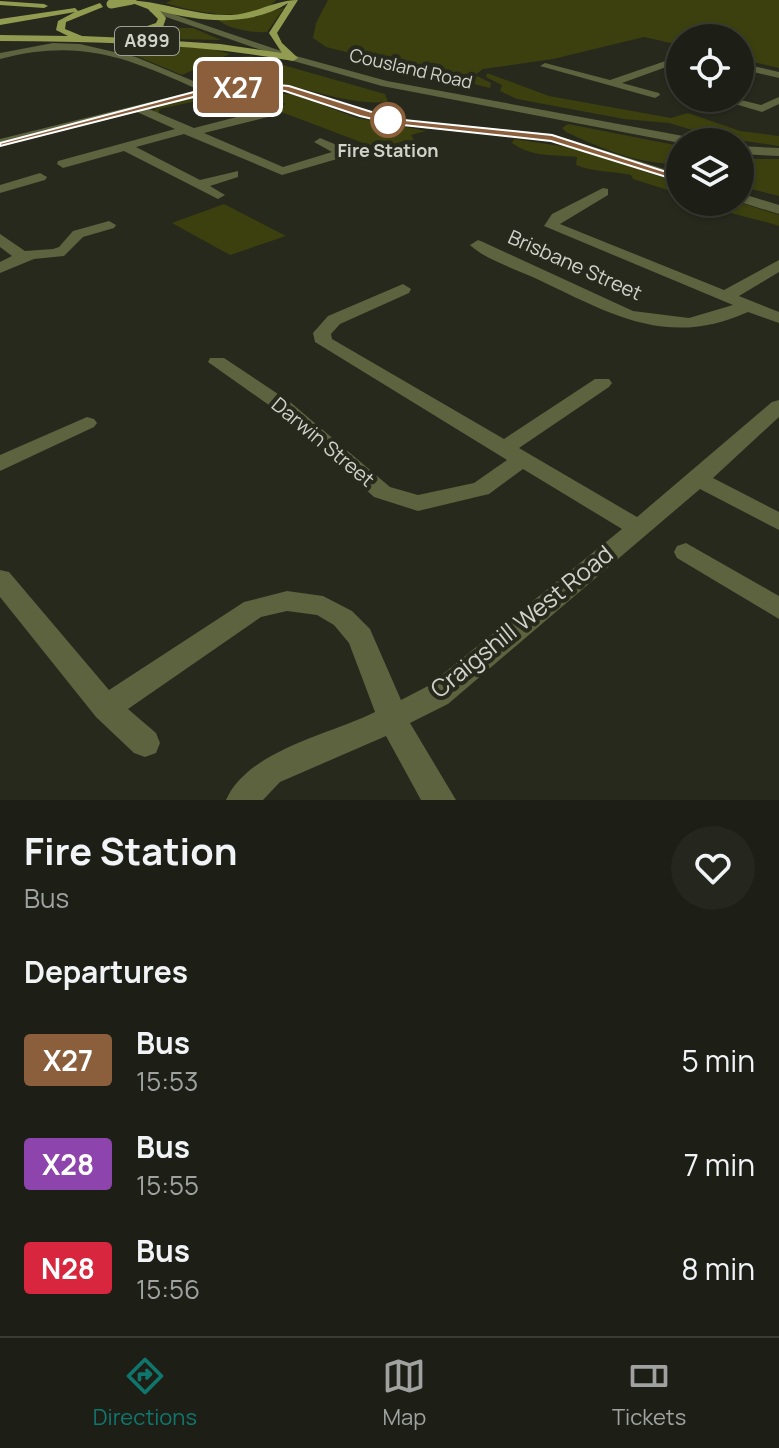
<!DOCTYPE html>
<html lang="en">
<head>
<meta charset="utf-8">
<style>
  body { margin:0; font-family:Manrope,sans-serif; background:#25271f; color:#f1f3f6; height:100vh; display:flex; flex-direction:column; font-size:30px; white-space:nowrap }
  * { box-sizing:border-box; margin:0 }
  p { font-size:26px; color:#a0a2a1 }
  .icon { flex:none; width:44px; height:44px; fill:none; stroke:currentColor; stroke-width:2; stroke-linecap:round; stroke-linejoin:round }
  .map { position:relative; height:800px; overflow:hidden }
  .details { display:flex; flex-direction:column; background:#1d1f16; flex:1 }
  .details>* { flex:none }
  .badge { padding:0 16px; border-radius:6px; font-size:28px; line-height:52px }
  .controls { position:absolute; left:666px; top:24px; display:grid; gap:16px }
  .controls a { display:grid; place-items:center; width:88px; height:88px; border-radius:50%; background:#1d1f16; box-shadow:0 2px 6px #0004,0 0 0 2px #3b3d35; font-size:40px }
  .map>.badge { position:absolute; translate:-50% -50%; box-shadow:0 0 0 4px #fff }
  h2 { padding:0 24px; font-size:30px; line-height:72px }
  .round { display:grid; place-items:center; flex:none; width:84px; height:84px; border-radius:42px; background:#25271f }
  .overview { display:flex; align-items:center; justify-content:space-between; height:136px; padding:0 24px }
  h1 { font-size:38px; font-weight:700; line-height:60px }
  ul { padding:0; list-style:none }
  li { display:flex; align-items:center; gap:24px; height:104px; padding:0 24px }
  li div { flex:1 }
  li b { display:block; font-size:30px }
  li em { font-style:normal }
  li .badge { min-width:88px; font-weight:700; text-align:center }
  .dock { display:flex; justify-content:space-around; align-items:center; height:112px; border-top:2px solid #3b3d35; background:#1d1f16; font-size:22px; color:#a0a2a1 }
  .dock a { display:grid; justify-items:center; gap:4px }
  .dock .selected { color:#0f766e }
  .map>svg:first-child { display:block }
</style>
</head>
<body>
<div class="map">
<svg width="779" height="800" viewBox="0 0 779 800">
  <rect width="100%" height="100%" fill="#27291d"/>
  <g fill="#3b400e">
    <path d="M 172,0 L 276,0 C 257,25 192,12 166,3 Z"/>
    <polygon points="328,0 779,0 779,68 740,59 740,38 680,38 680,45 644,37 553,59 483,69 475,75 491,83 490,88 326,47 313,38 316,23"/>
    <path d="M 284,8 L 267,32 C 252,33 226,29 216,18 L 256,15 Z"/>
    <polygon points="165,28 193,28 221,40 123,38"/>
    <polygon points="128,45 207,48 230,54 182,75 120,49"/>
    <path d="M 251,56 L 385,94 L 388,102 C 347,105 318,90 279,84 C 250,80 220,91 193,79 L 235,57 Z"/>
    <polygon points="487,73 549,96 671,118 688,113 740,131 779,136 779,146 716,137 669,123 624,119 517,99 500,91 502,85 486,77"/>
    <path d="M 244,90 L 296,95 L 357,118 L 426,131 L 411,135 L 415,142 L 407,140 L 379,149 L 284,113 L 267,110 L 286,104 L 244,91 L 159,109 L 159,114 L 153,111 C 172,96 219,93 244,90 Z"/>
    <path d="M 568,124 L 680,146 L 680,163 C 644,167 598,147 566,132 L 562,128 Z"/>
    <path d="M 514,139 L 574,148 L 680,183 L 680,194 L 633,179 L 631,175 C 613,171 593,172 576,165 L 577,157 C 554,154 532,158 512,143 Z"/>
    <polygon points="754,159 779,159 779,196 740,186 740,164"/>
    <path d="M 700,202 L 738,202 L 779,215 L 779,226 C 751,217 726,214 700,202 Z"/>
    <polygon points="224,204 286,236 230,255 172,223"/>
  </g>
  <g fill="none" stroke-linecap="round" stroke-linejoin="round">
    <g fill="#5d623f" fill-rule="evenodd">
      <polygon points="152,7 296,56 387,81 694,138 700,142 680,143 382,86 290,60 149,11"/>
      <path d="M 53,43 L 80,44 L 136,57 L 210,88 L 266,83 L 286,85 L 394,119 L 552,134 L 680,174 L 680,182 L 551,141 L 394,125 L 285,91 C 238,86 194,98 149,109 L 194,128 L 264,110 L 276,115 L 204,133 L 283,167 L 332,152 L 314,142 L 320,138 L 344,148 L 344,157 L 282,175 L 184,134 L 136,147 L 200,180 L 238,171 L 238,177 L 210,186 L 225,195 L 218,199 L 124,151 L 63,168 L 57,164 L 58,161 L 175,129 L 137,112 L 0,147 L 0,139 L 199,90 C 127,57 79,38 0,59 L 0,53 Z"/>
      <polygon points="680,56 680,62 622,83 659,93 660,95 655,98 540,66 545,63 610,80"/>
      <polygon points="740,63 779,72 779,78 740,69"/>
      <polygon points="779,97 779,104 762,112 715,98 733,98 761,105"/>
      <polygon points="740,146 779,148 779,156 740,154"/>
      <polygon points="40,173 47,177 45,180 0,193 0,185"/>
      <path d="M 603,188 L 608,189 L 608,195 L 560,224 L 724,290 L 779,260 L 779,272 L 739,296 L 779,312 L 779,323 L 748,312 C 667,349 609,313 537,279 C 516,269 486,260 470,245 L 478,240 L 483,242 L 633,311 L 689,318 L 733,305 L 544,226 L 552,214 Z"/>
      <polygon points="740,193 779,205 779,214 740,202"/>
      <polygon points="109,221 116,225 114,228 83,237 64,256 34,259 0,273 0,262 12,256 0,247 0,234 25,251 53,249 59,247 73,231"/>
      <path d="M 403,284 L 411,289 L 409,293 L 340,324 L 331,334 L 332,339 L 504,439 L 595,379 L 609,379 L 612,383 L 609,387 L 519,448 L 637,517 L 772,402 L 779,400 L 779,417 L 713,478 L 779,512 L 779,530 L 700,489 L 448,704 L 410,723 L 456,800 L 421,800 L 386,736 L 280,782 L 263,800 L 226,800 C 248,750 329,735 375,712 L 349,643 L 334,625 L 317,615 L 287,611 L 261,617 L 128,709 L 156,733 L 160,743 L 156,753 L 145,757 L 134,753 L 96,717 L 0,597 L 0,570 L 9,572 L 109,690 L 244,602 L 287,591 L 323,596 L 352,611 L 370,629 L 401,700 L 428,686 L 622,529 L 523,469 L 489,494 L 418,511 L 374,497 L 276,410 L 208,362 L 210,358 L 224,358 L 290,402 L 390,487 L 418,495 L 474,483 L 507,460 L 315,342 L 313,333 L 328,316 Z"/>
      <polygon points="87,417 94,419 97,423 94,427 0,471 0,455"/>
      <polygon points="686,543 779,596 779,619 677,558 674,552 677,546"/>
    </g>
    <g fill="#929c50" fill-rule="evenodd">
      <path d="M 124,0 C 159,0 193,16 231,15 C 255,14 275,0 298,0 L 277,33 L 282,43 L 298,58 L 293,61 C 196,43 99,42 0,41 L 0,35 L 68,36 L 56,30 L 58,21 L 75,12 L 0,25 L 0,19 L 75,8 L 78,11 L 100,3 L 103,7 L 66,22 L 65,29 L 82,36 L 129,38 L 127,33 L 156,23 L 158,19 L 148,9 ZM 288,3 L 269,33 L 282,53 L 220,44 L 130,38 L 163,27 L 166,18 L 160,11 C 202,22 250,27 288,3 Z"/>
      <polygon points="0,1 44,4 48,6 44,8 0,5"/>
    </g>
    <polyline stroke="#929c50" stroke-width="9" points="111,4 132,0"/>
  </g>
  <polygon fill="#8b5e3c" stroke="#fff" stroke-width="2" points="266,84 289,86 394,119 552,135 685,178 676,180 551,141 394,124 360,116 285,91 266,89 209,93 0,146 0,143 209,88"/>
  <circle fill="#fff" stroke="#8b5e3c" stroke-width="4" cx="388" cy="120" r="16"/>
  <g text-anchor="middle" stroke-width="8" stroke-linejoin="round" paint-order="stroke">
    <rect fill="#27291d" stroke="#9e9f96" stroke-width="2" x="115" y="27" width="64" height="28" rx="6"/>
    <g font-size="18" font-weight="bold" fill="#d1d2ca">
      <text x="147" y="47">A899</text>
    </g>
    <g font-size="18" fill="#d1d2ca" stroke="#27291d">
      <text transform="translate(411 69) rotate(13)" y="6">Cousland Road</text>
    </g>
    <g font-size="18" font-weight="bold" fill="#d1d2ca" stroke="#27291d">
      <text x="388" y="157">Fire Station</text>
    </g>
    <g font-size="20" fill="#d1d2ca" stroke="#27291d">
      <text transform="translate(575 265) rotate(24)" y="7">Brisbane Street</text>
      <text transform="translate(323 442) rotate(40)" y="7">Darwin Street</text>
    </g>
    <g font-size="24" fill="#d1d2ca" stroke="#27291d">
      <text transform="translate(522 622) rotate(-39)" y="8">Craigshill West Road</text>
    </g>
  </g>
</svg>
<div class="controls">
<a><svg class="icon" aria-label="locate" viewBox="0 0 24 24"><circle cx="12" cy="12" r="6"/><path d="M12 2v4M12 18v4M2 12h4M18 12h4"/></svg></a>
<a><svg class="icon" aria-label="layers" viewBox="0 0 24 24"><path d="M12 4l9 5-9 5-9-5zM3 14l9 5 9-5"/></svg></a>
</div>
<b class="badge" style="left:238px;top:87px;background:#8b5e3c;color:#fff">X27</b>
</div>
<section class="details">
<div class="overview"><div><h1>Fire Station</h1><p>Bus</p></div><a class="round"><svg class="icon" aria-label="heart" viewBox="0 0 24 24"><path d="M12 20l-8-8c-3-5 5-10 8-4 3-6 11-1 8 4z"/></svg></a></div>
<h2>Departures</h2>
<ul>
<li><span class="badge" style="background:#8b5e3c;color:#fff">X27</span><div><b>Bus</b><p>15:53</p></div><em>5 min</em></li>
<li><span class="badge" style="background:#8e44ad;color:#fff">X28</span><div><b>Bus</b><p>15:55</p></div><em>7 min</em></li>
<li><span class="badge" style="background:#d7263d;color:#fff">N28</span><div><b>Bus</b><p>15:56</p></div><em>8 min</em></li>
</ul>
</section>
<nav class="dock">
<a class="selected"><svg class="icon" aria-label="directions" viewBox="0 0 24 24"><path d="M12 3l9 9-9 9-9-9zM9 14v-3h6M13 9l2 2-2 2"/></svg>Directions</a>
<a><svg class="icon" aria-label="map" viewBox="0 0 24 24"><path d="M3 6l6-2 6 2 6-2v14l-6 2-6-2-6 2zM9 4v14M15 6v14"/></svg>Map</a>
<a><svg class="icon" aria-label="tickets" viewBox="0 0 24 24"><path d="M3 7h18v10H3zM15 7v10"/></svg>Tickets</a>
</nav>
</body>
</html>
